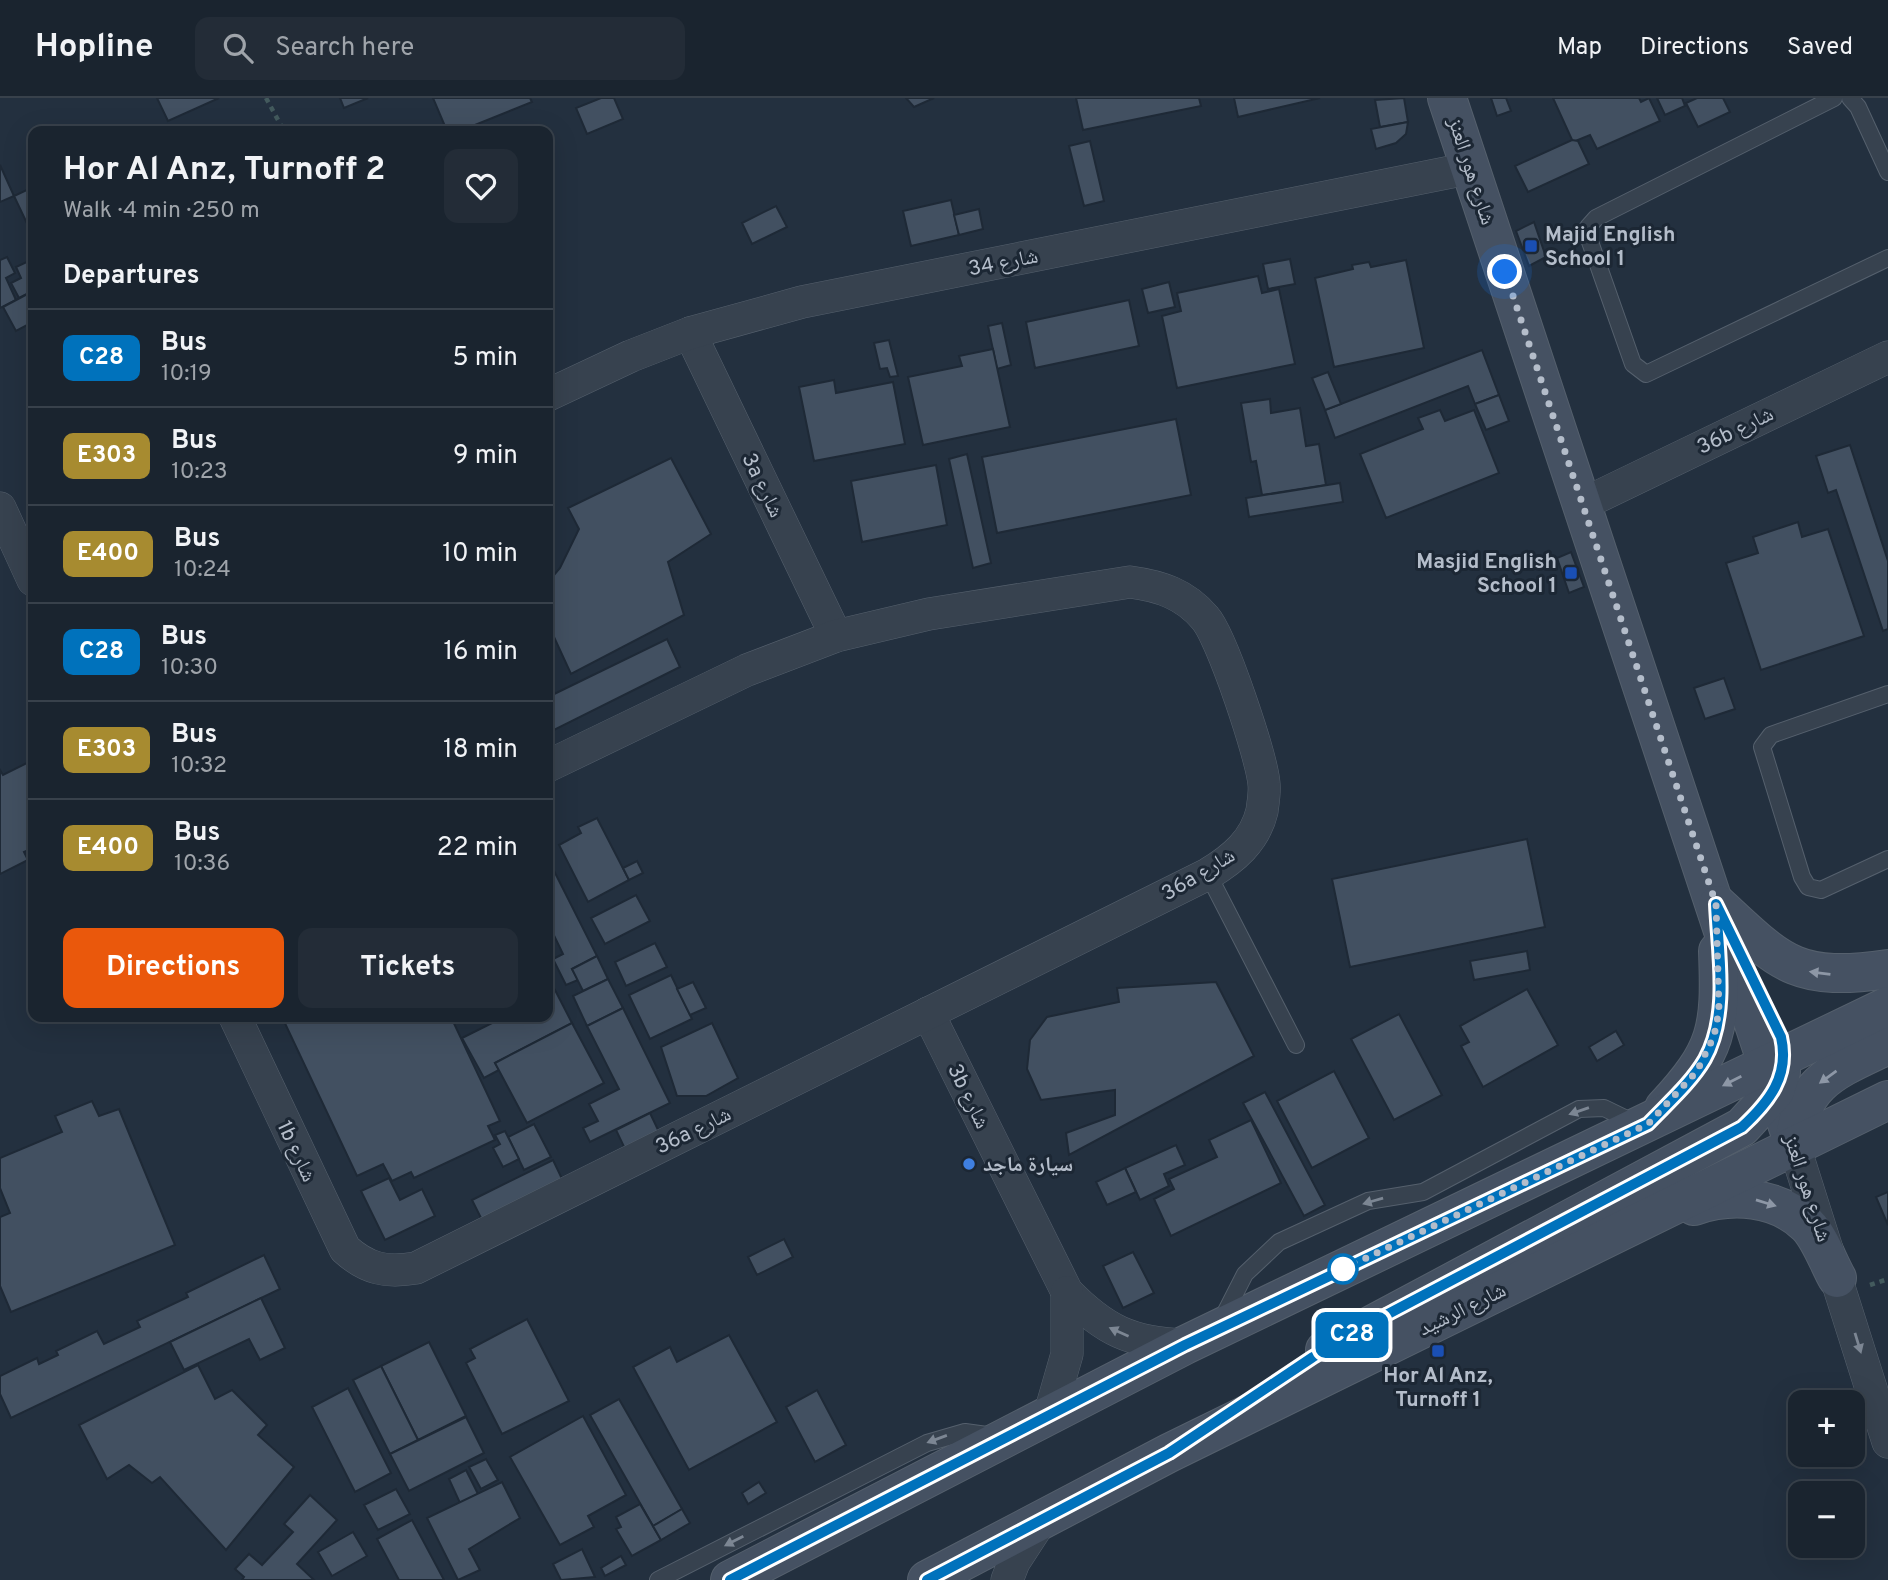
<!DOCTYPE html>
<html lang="en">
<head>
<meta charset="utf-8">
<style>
  body { margin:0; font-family:Overpass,"Noto Naskh Arabic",sans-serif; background:#232c37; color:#f1f3f6; height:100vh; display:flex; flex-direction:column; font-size:26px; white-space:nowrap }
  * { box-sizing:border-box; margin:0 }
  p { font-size:23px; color:#9fa4aa }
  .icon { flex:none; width:38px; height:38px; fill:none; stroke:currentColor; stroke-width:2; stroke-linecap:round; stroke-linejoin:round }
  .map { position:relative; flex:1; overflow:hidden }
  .side { position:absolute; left:28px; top:28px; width:525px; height:896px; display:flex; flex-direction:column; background:#1a242f; border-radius:14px; box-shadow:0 7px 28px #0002,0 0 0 2px #38414b }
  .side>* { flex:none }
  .badge { padding:0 14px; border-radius:10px; font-size:24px; line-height:46px }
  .fabs { position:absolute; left:1788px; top:1292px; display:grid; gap:14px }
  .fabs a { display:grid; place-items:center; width:77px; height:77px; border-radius:14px; background:#1a242f; box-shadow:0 7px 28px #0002,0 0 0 2px #38414b; font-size:35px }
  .you { position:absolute; width:35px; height:35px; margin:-18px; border:5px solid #fff; border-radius:50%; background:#1a73e8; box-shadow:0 0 0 10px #1a73e833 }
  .map>.badge { position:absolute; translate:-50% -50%; box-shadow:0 0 0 4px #fff }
  h2 { padding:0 35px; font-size:26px; line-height:63px }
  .round { display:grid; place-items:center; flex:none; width:74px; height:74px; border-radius:14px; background:#232c37 }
  .head { display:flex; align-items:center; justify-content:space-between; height:119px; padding:0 35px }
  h1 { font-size:33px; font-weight:700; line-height:52px }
  .button { display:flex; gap:14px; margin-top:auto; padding:14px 35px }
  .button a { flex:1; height:80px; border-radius:14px; background:#ea580c; color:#fff; font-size:28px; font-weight:700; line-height:80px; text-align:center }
  .button a+a { background:#232c37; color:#f1f3f6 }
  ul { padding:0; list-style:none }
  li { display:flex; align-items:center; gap:21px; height:98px; padding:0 35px; border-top:2px solid #38414b }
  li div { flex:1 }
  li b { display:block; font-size:26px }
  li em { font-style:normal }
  li .badge { min-width:77px; font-weight:700; text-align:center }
  header { display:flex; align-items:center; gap:42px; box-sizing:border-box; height:98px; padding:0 35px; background:#1a242f; border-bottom:2px solid #38414b }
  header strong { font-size:33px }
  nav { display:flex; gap:38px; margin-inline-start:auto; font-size:24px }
  .search { width:490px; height:63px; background:#232c37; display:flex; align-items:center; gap:18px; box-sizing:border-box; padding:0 24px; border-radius:14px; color:#9fa4aa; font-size:26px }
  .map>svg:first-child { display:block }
</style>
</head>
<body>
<header>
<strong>Hopline</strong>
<div class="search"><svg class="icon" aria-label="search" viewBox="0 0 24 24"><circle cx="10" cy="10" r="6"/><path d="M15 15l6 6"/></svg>Search here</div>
<nav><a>Map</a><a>Directions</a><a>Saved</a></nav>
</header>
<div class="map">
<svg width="1888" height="1482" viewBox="0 0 1888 1482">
  <rect width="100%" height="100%" fill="#23303f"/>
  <g fill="#425061" stroke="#1e2936" stroke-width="2">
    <polygon points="157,0 219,0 168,23"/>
    <polygon points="340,0 368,0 344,10"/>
    <polygon points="433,0 530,0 532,4 460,33 447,33"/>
    <polygon points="601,0 614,0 623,21 587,36 576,10"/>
    <polygon points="906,0 934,0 914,9"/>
    <polygon points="1076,0 1199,0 1201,8 1083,32"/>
    <polygon points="1234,0 1320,0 1238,19"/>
    <polygon points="1404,0 1408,24 1380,29 1375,2"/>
    <polygon points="1491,0 1506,0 1511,13 1497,18"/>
    <polygon points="1553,0 1639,0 1641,4 1649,0 1660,23 1597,51 1590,37 1573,44"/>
    <polygon points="1657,0 1682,0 1685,8 1665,17"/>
    <polygon points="1697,0 1723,0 1730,14 1698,29 1686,5"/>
    <polygon points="1408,24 1406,36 1396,45 1376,51 1371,31"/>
    <polygon points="1572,42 1578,43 1589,66 1528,94 1515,68"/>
    <polygon points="1090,43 1104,103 1084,108 1069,48"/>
    <polygon points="0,67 14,98 0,104"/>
    <polygon points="33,89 33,138 14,98"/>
    <polygon points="951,102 959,137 911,148 903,113"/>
    <polygon points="776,108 787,129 752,146 742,125"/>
    <polygon points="979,111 983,131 959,137 954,117"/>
    <polygon points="1534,124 1546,159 1529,168 1516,133"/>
    <polygon points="7,159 15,175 6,180 16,202 0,210 0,162"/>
    <polygon points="33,161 33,193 19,200 11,185 21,180 16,169"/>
    <polygon points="1290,161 1295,186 1268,191 1263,166"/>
    <polygon points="1406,162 1424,250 1334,269 1315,180 1353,171 1352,167 1369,164 1371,169"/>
    <polygon points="1258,178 1262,195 1279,191 1295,266 1177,290 1162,218 1181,213 1177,195"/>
    <polygon points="1169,184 1175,209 1148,215 1142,191"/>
    <polygon points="33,193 33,224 16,233 3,209"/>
    <polygon points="1129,202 1139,248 1035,270 1026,224"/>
    <polygon points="1002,225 1011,267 997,271 988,228"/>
    <polygon points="889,242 898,278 890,279 887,270 880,271 874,245"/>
    <polygon points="993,251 1010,329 923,347 908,279 962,268 959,258"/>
    <polygon points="1482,252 1499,297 1475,306 1468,288 1335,340 1325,312"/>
    <polygon points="1328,274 1341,306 1325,312 1312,280"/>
    <polygon points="834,282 836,295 893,284 905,346 814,363 799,289"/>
    <polygon points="1499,297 1509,323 1486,332 1475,306"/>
    <polygon points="1270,301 1271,315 1300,310 1306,348 1319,346 1326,387 1262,397 1256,363 1251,364 1241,305"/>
    <polygon points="1440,312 1445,323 1474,312 1499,375 1386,420 1360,356 1423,331 1418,320"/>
    <polygon points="1176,321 1191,397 997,435 982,359"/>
    <polygon points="1850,347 1888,463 1888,531 1883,533 1836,392 1828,395 1816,358"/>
    <polygon points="967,356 991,465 973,470 949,361"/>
    <polygon points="671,360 711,436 668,464 684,517 571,576 548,526 548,484 560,470 579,431 568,410"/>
    <polygon points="936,367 947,427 862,444 851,383"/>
    <polygon points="1340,385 1343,404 1249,419 1246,400"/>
    <polygon points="1798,424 1802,439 1828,431 1864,538 1761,572 1726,465 1758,455 1753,439"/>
    <polygon points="1571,454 1584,489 1569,495 1557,460"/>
    <polygon points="667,541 680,569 548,635 548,599"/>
    <polygon points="1724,580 1735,611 1705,621 1694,590"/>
    <polygon points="33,662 33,750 24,754 28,762 0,776 0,672 3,677"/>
    <polygon points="597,720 629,782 588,804 559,747 581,735 578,729"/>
    <polygon points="1527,741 1545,829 1350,869 1332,781"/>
    <polygon points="548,761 597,858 572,871 578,882 566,887 553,861 563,856 548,825"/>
    <polygon points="637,763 643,775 629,782 623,770"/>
    <polygon points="636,797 650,823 605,846 591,820"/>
    <polygon points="655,845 667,869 626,888 615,864"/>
    <polygon points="1527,853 1530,872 1474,882 1470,863"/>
    <polygon points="597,858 608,881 583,893 572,871"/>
    <polygon points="671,877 692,921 650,941 629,897"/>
    <polygon points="608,881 623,910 587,928 573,898"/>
    <polygon points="693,884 706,910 690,917 677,891"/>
    <polygon points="1216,884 1254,958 1069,1057 1066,1035 1115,1017 1115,992 1041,1002 1027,971 1030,942 1047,919 1119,904 1117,890"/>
    <polygon points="1527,891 1558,947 1483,989 1461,948 1469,944 1460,928"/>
    <polygon points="555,892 572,925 495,965 499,972 484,980 462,940 504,919 548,919 548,896"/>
    <polygon points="623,910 670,1005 590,1044 583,1030 598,1023 589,1006 619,991 587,928"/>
    <polygon points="1399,916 1442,997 1394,1022 1351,941"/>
    <polygon points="282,919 451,919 500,1023 488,1028 495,1042 414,1080 411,1074 392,1083 383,1066 357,1078"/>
    <polygon points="572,925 604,985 527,1025 495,965"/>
    <polygon points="712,925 738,980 706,998 677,998 661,949"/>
    <polygon points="1616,933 1624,947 1597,963 1589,949"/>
    <polygon points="1334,973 1369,1040 1312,1070 1277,1003"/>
    <polygon points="1265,994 1325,1107 1304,1118 1243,1005"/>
    <polygon points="92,1003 99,1018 119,1011 175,1147 11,1214 0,1188 0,1119 10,1115 0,1090 0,1060 62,1034 55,1018"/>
    <polygon points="650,1015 660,1036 626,1053 616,1032"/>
    <polygon points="1251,1022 1281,1085 1171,1138 1154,1101 1174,1091 1169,1081 1217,1059 1209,1042"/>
    <polygon points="534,1026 551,1059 524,1072 508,1039"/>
    <polygon points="505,1033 519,1061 503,1069 493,1050 500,1046 495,1037"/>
    <polygon points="1176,1047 1185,1067 1164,1076 1169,1088 1140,1102 1125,1070"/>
    <polygon points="553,1062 564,1085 483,1124 472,1102"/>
    <polygon points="1125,1070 1136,1094 1107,1107 1096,1084"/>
    <polygon points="389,1080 400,1102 422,1091 435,1118 385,1142 361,1093"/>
    <polygon points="1888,1094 1888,1127 1876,1099"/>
    <polygon points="784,1141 793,1159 757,1177 748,1159"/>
    <polygon points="1133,1154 1154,1195 1123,1210 1103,1168"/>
    <polygon points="264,1157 280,1191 11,1320 0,1296 0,1278 37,1260 39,1266 58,1257 56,1253 97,1233 104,1246 140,1229 137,1223 188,1199 186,1195"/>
    <polygon points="261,1200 285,1250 260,1262 249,1241 184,1272 170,1244"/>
    <polygon points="527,1221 569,1303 502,1336 466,1265 475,1260 470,1251"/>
    <polygon points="729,1237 777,1324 689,1372 633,1269 670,1249 677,1264"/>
    <polygon points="429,1244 466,1318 418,1342 381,1268"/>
    <polygon points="198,1267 215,1301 232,1292 267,1327 258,1337 294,1369 226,1452 160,1379 152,1385 129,1367 107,1381 79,1327"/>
    <polygon points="381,1268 418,1342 390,1356 353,1282"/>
    <polygon points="348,1290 391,1375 355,1394 312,1309"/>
    <polygon points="817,1292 846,1347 815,1364 786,1309"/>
    <polygon points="619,1301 682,1411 653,1428 590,1317"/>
    <polygon points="583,1318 626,1397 588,1418 594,1429 560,1447 510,1359"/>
    <polygon points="466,1319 484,1355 409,1393 390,1356"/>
    <polygon points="486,1361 498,1382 481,1391 469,1369"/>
    <polygon points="466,1372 478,1396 460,1405 449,1381"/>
    <polygon points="502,1384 520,1420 469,1451 480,1472 458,1482 427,1420"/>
    <polygon points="759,1384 766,1395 748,1406 742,1395"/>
    <polygon points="396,1391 410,1416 378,1432 364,1407"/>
    <polygon points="310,1397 337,1422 297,1466 314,1482 242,1482 244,1479 235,1471 249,1456 262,1467 293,1434 284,1426"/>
    <polygon points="640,1406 661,1442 632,1458 616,1431 621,1429 616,1419"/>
    <polygon points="682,1411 690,1425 661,1442 653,1428"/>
    <polygon points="412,1422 444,1482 399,1482 377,1441"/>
    <polygon points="353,1434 367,1458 332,1478 318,1454"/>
    <polygon points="582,1451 595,1479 561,1482 553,1466"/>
    <polygon points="621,1458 626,1467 605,1478 601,1470"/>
  </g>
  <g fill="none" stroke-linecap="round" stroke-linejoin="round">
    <defs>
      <g id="lane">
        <polyline points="1834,0 1596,120 1588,129 1589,141 1633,266 1646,276 1888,160"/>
        <polyline points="1850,0 1858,9 1888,74"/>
        <polyline points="1888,596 1771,637 1762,649 1802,779 1808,789 1821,792 1888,761"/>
        <polyline points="1208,776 1296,947"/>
        <polyline points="1221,1223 1245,1176 1279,1144 1368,1103 1423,1094 1579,1011 1604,1010 1637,1026"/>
        <polyline points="658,1482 927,1345 965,1334 994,1338"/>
      </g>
      <g id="street">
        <polyline points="690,235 836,538"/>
        <polyline points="548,297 631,258 690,235 802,204 1471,70"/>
        <polyline points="1583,406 1888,259"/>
        <polyline points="0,410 33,482"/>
        <path d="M 928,915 L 1067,1194 C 1104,1232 1131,1245 1185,1247"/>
        <path d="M 235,919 L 345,1151 C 367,1171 386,1175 416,1170 L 1208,776 C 1233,761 1255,743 1262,713 C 1263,705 1265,694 1264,686 C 1262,660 1222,539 1205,520 C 1185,496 1160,488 1130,484 L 929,516 L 836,538 L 747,572 L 548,668"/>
        <polyline points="1794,1047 1888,1344"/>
        <polyline points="1050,1315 1067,1256 1067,1194"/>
        <polyline points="1007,1482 1014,1464 1042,1421"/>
      </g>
      <g id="secondary">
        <polyline points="1447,0 1794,1047"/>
        <path d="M 1718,807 C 1782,867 1797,884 1888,871"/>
        <path d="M 1664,1010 C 1718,952 1721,931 1718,853"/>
        <path d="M 1794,1047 C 1800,983 1836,972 1888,947"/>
        <path d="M 1694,1108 C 1732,1095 1777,1098 1807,1127 C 1820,1140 1828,1164 1837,1180"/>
        <polyline points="1325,1252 1742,1029 1775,993 1781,974"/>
        <polyline points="730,1482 1185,1247 1888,908"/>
        <polyline points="927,1482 1169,1355 1888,1002"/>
      </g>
    </defs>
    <use href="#lane" stroke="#55606d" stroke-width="18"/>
    <use href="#street" stroke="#55606d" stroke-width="33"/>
    <use href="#secondary" stroke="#55606d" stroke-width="40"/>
    <g stroke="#435a5d" stroke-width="4.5" stroke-dasharray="5 5" stroke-linecap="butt">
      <polyline points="266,0 284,33"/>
      <polyline points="1870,1187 1888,1181"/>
    </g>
    <use href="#lane" stroke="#37424f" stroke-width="16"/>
    <use href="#street" stroke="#37424f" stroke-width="32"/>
    <use href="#secondary" stroke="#455162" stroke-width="38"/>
  </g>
  <defs><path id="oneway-solid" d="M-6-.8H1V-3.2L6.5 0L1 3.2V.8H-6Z" transform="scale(1.75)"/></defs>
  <g fill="#8d97a6">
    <use href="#oneway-solid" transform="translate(1820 875) rotate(-173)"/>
    <use href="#oneway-solid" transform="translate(1828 979) rotate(144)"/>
    <use href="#oneway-solid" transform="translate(1732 983) rotate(153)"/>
    <use href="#oneway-solid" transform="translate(1766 1105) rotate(17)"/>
  </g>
  <g fill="#7c8693">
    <use href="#oneway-solid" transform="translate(1579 1013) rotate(161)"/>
    <use href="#oneway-solid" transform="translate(1373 1103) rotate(164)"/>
    <use href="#oneway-solid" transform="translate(1119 1234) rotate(-156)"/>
    <use href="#oneway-solid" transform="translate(1858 1245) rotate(73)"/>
    <use href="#oneway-solid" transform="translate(937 1341) rotate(160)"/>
    <use href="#oneway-solid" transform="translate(734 1443) rotate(153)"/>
  </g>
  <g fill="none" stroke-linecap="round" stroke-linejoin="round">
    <defs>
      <path id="line" d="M 730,1482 L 1185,1247 L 1648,1026 C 1668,1005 1691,985 1705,961 C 1730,916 1718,854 1716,806 L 1781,939 C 1790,978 1769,1004 1742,1029 L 1388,1216 L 1313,1259 L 1169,1355 L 927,1482"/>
    </defs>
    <use href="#line" stroke="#fff" stroke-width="16"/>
    <use href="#line" stroke="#0072bc" stroke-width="10"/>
    <polyline stroke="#b4bdca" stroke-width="7" stroke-dasharray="0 12.6" points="1343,1171 1648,1026 1697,973 1714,938 1719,913 1716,806 1505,174"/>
  </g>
  <g fill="#1a4fb4" stroke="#1c2734" stroke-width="2.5">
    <rect x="1524" y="141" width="14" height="14" rx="3.5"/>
    <rect x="1564" y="468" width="14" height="14" rx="3.5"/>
    <rect x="1431" y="1246" width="14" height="14" rx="3.5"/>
  </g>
  <circle fill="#3f7fe0" stroke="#1c2734" stroke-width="2.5" cx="969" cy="1066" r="7"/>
  <circle fill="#fff" stroke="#0072bc" stroke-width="3.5" cx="1343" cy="1171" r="14"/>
  <g text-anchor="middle" stroke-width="6" stroke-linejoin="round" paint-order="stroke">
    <g font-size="21" fill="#b4bdca" stroke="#1c2734">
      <text transform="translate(1472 73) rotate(72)" y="7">شارع هور العنز</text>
      <text transform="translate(1003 164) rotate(-11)" y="7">شارع 34</text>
      <text transform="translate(1735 332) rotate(-26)" y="7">36b شارع</text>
      <text transform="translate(763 387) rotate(64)" y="7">3a شارع</text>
      <text transform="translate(1198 776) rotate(-31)" y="7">36a شارع</text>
      <text transform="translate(969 998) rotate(64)" y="7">3b شارع</text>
      <text transform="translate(693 1032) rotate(-26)" y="7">36a شارع</text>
      <text transform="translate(297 1053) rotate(65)" y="7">1b شارع</text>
      <text transform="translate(1808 1090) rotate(72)" y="7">شارع هور العنز</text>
      <text transform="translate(1462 1211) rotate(-26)" y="7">شارع الرشيد</text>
    </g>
    <g font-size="21" font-weight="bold" fill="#b4bdca" stroke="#1c2734" text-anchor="start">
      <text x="1545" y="143">Majid English<tspan x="1545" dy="24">School 1</tspan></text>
      <text x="1557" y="470" text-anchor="end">Masjid English<tspan x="1557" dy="24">School 1</tspan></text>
      <text x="983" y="1073">سيارة ماجد</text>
      <text x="1438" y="1284" text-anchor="middle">Hor Al Anz,<tspan x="1438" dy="24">Turnoff 1</tspan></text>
    </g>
  </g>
</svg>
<div class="fabs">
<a>+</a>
<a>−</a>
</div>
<div class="you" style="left:1505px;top:174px"></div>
<b class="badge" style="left:1352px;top:1237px;background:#0072bc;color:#fff">C28</b>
<section class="side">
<div class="head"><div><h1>Hor Al Anz, Turnoff 2</h1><p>Walk · 4 min · 250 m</p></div><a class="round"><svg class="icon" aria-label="heart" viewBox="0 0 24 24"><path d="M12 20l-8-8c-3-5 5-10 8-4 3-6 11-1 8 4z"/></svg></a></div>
<h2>Departures</h2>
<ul>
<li><span class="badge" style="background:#0072bc;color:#fff">C28</span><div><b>Bus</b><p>10:19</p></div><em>5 min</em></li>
<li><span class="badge" style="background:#a78b30;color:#fff">E303</span><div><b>Bus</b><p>10:23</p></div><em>9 min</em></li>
<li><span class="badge" style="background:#a78b30;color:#fff">E400</span><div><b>Bus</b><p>10:24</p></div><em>10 min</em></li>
<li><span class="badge" style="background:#0072bc;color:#fff">C28</span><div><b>Bus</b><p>10:30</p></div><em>16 min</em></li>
<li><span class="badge" style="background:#a78b30;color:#fff">E303</span><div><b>Bus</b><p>10:32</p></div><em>18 min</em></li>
<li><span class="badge" style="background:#a78b30;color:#fff">E400</span><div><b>Bus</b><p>10:36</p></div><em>22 min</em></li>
</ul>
<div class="button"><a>Directions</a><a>Tickets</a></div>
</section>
</div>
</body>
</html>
